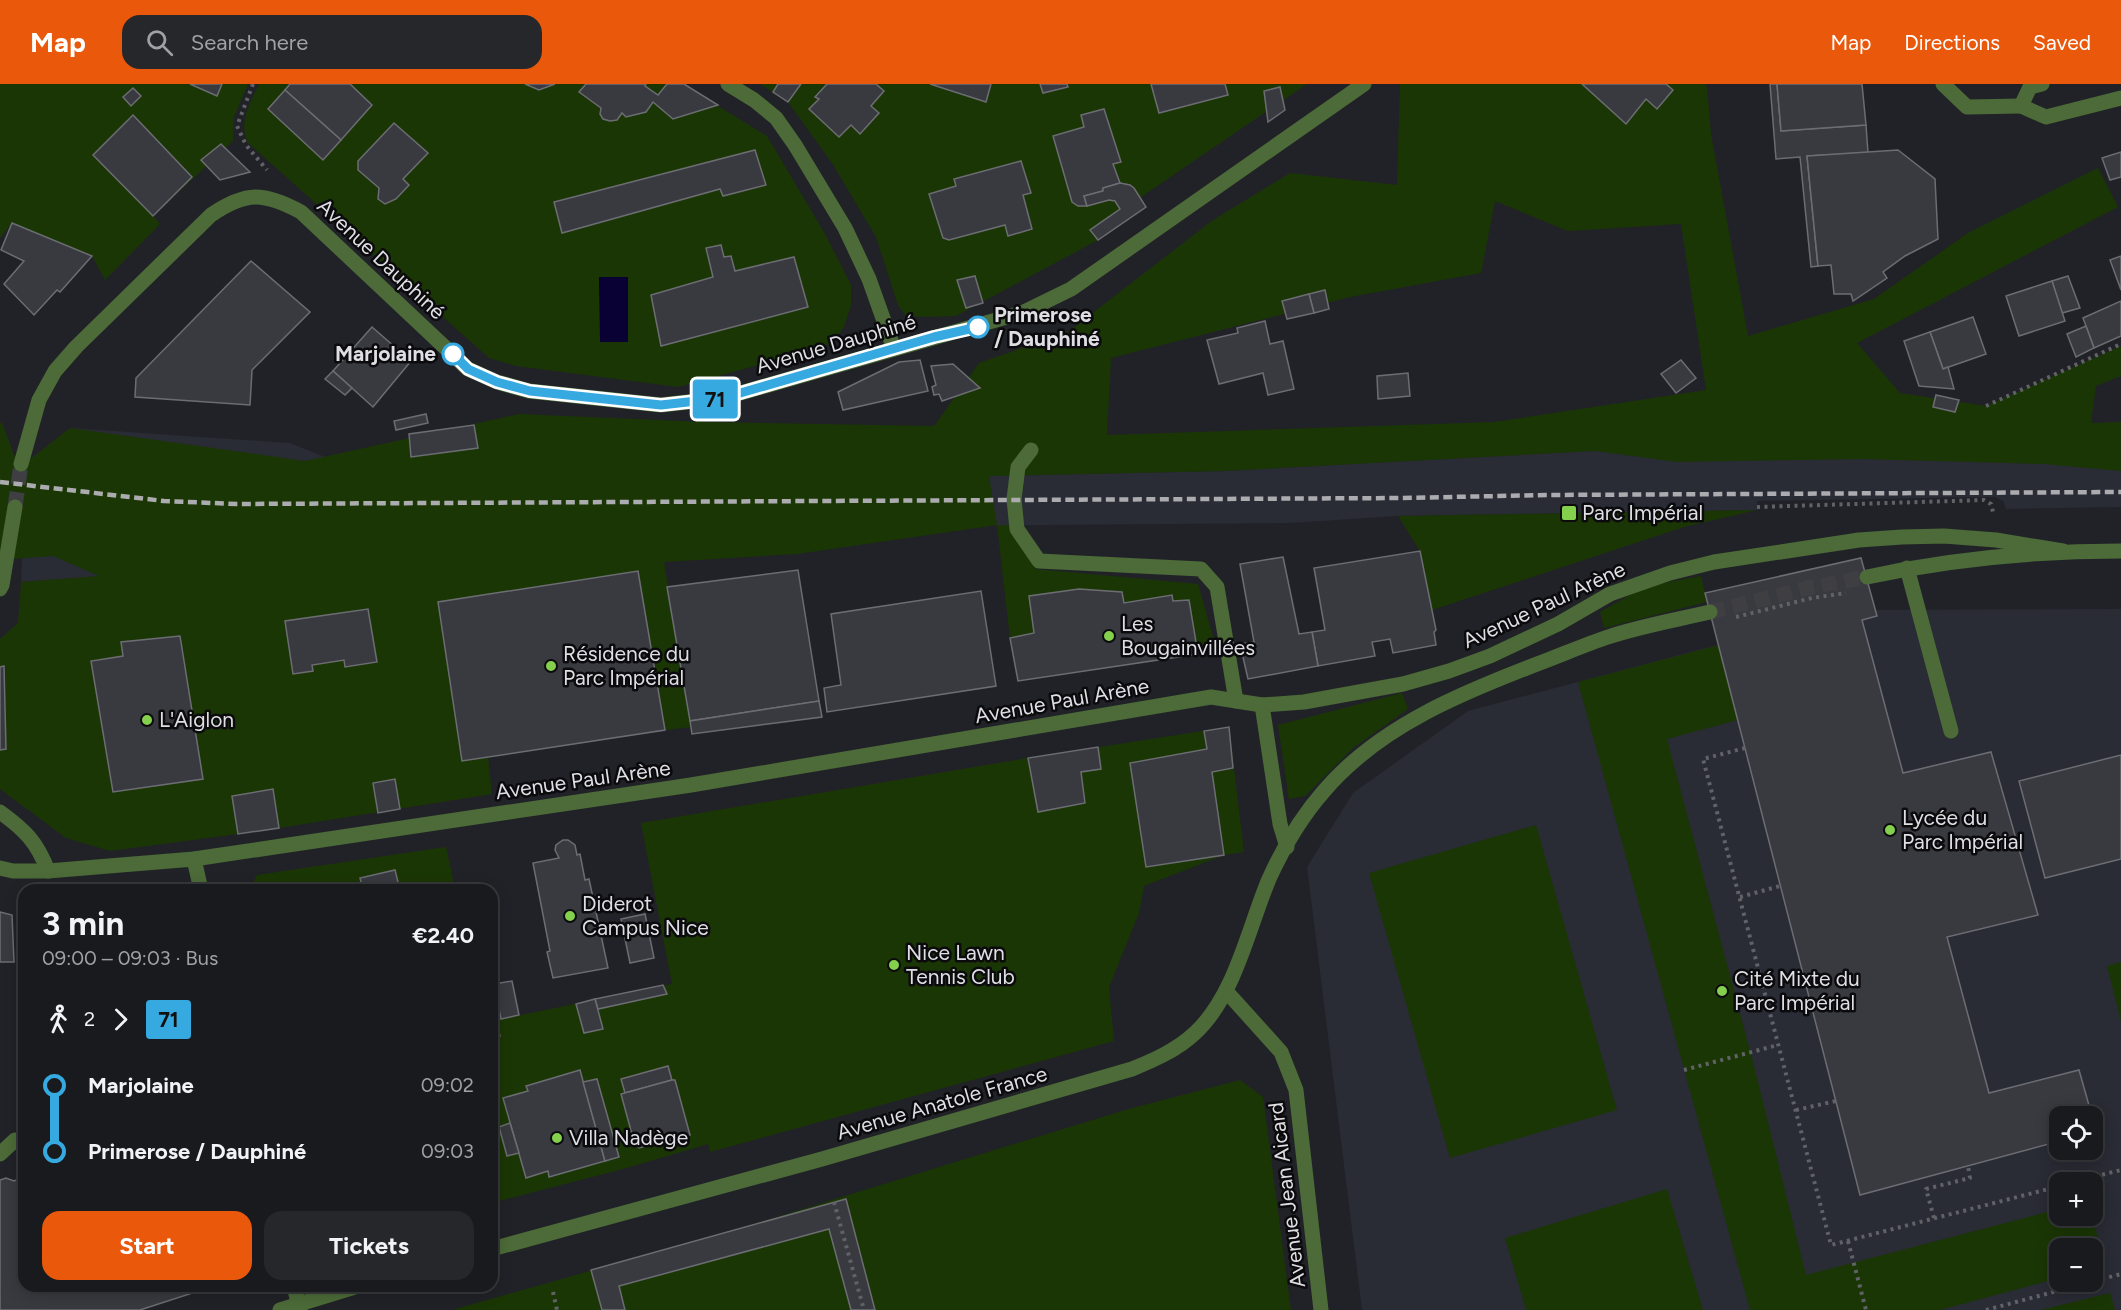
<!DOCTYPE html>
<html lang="en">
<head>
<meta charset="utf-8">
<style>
  body { margin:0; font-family:Figtree,sans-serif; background:#26272a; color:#f1f3f6; height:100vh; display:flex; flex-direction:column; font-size:22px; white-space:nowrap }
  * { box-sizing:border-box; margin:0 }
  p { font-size:20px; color:#9fa1a4 }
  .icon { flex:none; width:33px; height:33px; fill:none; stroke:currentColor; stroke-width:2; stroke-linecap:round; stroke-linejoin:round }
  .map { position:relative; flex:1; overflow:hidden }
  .details { position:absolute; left:18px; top:800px; width:480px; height:408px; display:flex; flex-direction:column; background:#191a1d; border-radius:18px; box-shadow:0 3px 15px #0003,0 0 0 2px #37383b }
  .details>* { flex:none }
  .badge { padding:0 12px; border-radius:4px; font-size:21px; line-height:39px }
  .buttons { position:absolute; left:2049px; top:1022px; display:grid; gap:12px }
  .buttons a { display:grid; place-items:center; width:54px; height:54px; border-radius:12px; background:#191a1d; box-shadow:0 3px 15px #0003,0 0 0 2px #37383b; font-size:30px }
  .map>.badge { position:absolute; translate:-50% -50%; box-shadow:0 0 0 3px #fff }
  .legs { display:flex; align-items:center; gap:9px; height:66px; padding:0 24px; font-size:20px }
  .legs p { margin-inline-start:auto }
  .headline { display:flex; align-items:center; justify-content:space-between; height:102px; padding:0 24px }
  h1 { font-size:33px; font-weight:700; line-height:45px }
  .primary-button { display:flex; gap:12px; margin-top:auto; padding:12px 24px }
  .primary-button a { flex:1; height:69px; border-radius:18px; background:#ea580c; color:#fff; font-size:24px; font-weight:700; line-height:69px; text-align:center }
  .primary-button a+a { background:#26272a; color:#f1f3f6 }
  ul { padding:0 24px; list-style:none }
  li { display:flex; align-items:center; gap:21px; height:66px; font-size:22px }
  li i { display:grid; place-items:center; width:9px; height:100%; margin:0 8px; background:currentColor }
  li i::after { content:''; width:15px; height:15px; margin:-8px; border:4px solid; border-radius:50%; background:#191a1d }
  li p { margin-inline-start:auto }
  li:first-child i { background:linear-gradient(#0000 50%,currentColor 0) }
  li:last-child i { background:linear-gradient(currentColor 50%,#0000 0) }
  header { display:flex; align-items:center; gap:36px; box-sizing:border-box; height:84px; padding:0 30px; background:#ea580c; color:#fff }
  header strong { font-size:28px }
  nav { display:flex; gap:33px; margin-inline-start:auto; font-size:21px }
  .search { width:420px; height:54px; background:#26272a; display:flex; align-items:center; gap:15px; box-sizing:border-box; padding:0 21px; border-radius:18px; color:#9fa1a4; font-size:22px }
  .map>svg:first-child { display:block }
</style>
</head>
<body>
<header>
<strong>Map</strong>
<div class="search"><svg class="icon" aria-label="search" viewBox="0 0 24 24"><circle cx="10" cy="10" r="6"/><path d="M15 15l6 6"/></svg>Search here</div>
<nav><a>Map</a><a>Directions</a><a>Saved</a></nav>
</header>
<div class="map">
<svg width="2121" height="1226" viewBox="0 0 2121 1226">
  <rect width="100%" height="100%" fill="#212227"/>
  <g fill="#292b35" fill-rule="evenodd">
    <polygon points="2121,338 2121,423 2006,425 2003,417 1995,413 1757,417 1757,426 1398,432 1291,439 791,443 21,498 24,421 0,339 2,339 19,384 70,344 290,359 363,388 989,392 1224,387"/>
    <path d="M 2121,525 L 2121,1226 L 1362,1226 L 1307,783 L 1353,709 L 1468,627 L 1849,526 ZM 2060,1032 L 2092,1032 L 2092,1065 L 2060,1065 ZM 2060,1098 L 2092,1098 L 2092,1131 L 2060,1131 ZM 2060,1164 L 2092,1164 L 2092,1197 L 2060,1197 Z"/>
  </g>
  <g fill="#1b3605" fill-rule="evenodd">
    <polygon points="0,0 248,0 234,33 233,57 153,132 160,140 105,196 92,172 12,139 0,154"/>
    <path d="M 259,0 L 682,0 L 767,52 L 825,150 L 851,201 L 851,221 L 844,243 L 832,259 L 820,264 L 678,303 L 516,282 L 489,274 L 248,59 C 238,39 250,19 259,0 Z"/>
    <polygon points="760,0 1307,0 1141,113 1146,123 1098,156 956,232 920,233 905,231 898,221 876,153 832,79 788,18"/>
    <path d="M 1400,0 L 1705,0 L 1707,3 L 1711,50 L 1748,252 L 1874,215 L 1968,149 L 2098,84 L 2118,123 L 1857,259 L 1900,309 L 1986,322 L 2121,262 L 2121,292 L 2096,302 L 2091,339 L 2121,338 L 2121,387 L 2043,380 L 1861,375 L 1677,378 L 1595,367 L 1224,387 L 989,392 L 997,441 L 1011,441 L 1036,485 L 1198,500 L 1217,567 L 1198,570 L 1189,516 L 1124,519 L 1122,508 L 1079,505 L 1029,512 L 1034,549 L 1010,554 L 997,441 L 797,470 L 664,478 L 691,643 L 665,646 L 638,488 L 439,518 L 488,673 L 492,710 L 279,744 L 273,706 L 232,713 L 238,750 L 110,767 L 66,754 L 0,705 L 0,666 L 6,664 L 4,583 L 0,583 L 0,555 L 18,539 L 21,498 L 99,492 L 53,472 L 0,476 L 0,339 L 2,339 L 19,384 L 70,344 L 305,377 L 519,330 L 703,338 L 934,342 L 979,279 L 1068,248 L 1213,136 L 1290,89 L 1397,101 ZM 1495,117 L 1568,147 L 1681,140 L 1706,306 L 1495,338 L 1107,351 L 1111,274 L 1350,213 L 1481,189 ZM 368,525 L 377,578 L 345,583 L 344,576 L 312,581 L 285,537 ZM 121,559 L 202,695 L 113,708 L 91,577 L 123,572 Z"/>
    <polygon points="1757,426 1684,443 1432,526 1420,467 1398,432"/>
    <polygon points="1701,492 1707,518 1604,544 1600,528 1646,502"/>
    <polygon points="1719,561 1738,636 1667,655 1753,978 1806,1191 2059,1125 2060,1131 2092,1131 2105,1182 2093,1185 2092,1164 2060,1164 2059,1194 1940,1226 1750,1226 1578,598"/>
    <polygon points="1402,609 1408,625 1353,664 1305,712 1289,715 1278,641"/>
    <path d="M 1229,643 L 1244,768 L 1224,771 L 1144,802 L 1139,829 L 1109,903 L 1114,957 L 710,1068 L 708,1060 L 623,1085 L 492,1119 L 492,937 L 672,900 L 641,739 L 1028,674 ZM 668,982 L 672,996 L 675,996 L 690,1051 L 657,1061 L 656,1059 L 639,1064 L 630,1057 L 633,1054 L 621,1010 L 625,1009 L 621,995 ZM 580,987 L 605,1077 L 550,1093 L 548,1087 L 526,1094 L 519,1069 L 506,1071 L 499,1043 L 510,1039 L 503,1014 L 528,1007 L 527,1002 Z"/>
    <polygon points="1536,741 1617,1026 1450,1074 1369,789"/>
    <polygon points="446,763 455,805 400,805 395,786 360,794 363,805 249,806 257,791"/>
    <polygon points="2121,878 2121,937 2107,882"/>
    <polygon points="1240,996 1263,1013 1291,1226 452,1226 731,1147 1125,1026"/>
    <polygon points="1667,1105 1703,1226 1526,1226 1505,1154"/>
    <polygon points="2110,1209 2115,1226 2040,1226"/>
  </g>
  <polygon fill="#090034" points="599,193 628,193 628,258 600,258"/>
  <g fill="#393a40" stroke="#6c6d73" stroke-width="1.5">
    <polygon points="190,0 222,0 217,12"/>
    <polygon points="290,0 350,0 372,21 341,56 285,6"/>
    <polygon points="525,0 555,0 539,6"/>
    <polygon points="586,0 646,0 645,2 658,11 667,0 684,0 718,21 673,35 653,18 646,28 626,33 622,29 617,36 610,37 603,35 600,30 601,24 579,8"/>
    <polygon points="778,0 801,0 788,18 773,8"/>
    <polygon points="827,0 876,0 884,7 871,22 879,29 860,50 851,41 839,53 809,25 819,15 815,13"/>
    <polygon points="930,0 991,0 986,18"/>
    <polygon points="1040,0 1067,0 1068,3 1043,9"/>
    <polygon points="1151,0 1225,0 1228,11 1159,29"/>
    <polygon points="1582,0 1666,0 1673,6 1657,25 1646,15 1626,40"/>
    <polygon points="1770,0 1777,0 1781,47 1866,41 1868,69 1807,72 1818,182 1811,183 1800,73 1776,75"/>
    <polygon points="1777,0 1862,0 1866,41 1781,47"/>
    <polygon points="1280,3 1285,26 1268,38 1264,7"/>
    <polygon points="133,4 141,12 131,22 123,13"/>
    <polygon points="285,6 341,56 323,76 268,25"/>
    <polygon points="1104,25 1121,78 1113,80 1120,99 1103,104 1103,107 1084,112 1087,122 1078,122 1072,118 1053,52 1084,43 1081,31"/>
    <polygon points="133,31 192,93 153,132 93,71"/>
    <polygon points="394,39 428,69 403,95 409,101 396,115 385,120 378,115 379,104 358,86 358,77"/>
    <polygon points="221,60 224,63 250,88 220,96 201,76"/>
    <polygon points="755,66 766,101 723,112 720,105 562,149 554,118"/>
    <polygon points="1898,66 1935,95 1938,155 1905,172 1883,188 1887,194 1853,217 1851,210 1834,210 1831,181 1818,182 1807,72"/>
    <polygon points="2121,68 2121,93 2110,96 2102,74"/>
    <polygon points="1021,77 1031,109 1023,111 1032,145 1008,152 1005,141 949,156 943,154 929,110 956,102 954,95"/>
    <polygon points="1120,99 1130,101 1134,104 1146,123 1098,156 1090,146 1120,125 1115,117 1109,116 1087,122 1084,112 1103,107 1103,104"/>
    <polygon points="12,139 92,172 60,208 57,206 34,231 4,200 24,177 1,166"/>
    <polygon points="721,161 724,173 731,172 735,187 794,173 808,223 661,262 651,211 713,193 706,164"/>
    <polygon points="2121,172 2121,206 2110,176"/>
    <polygon points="251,177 310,228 252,286 250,321 135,313 136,294"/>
    <polygon points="975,192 983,219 966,224 957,196"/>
    <polygon points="2068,192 2080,224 2062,229 2052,197"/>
    <polygon points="2052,197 2065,237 2019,252 2006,212"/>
    <polygon points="1325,206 1329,225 1314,229 1309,210"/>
    <polygon points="1309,210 1314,229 1287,235 1282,217"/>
    <polygon points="2121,217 2121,252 2094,264 2083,234"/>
    <polygon points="1973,233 1986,270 1943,285 1930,248"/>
    <polygon points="1265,237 1270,260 1283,257 1294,305 1268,311 1263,289 1219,300 1207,256 1238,249 1237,244"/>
    <polygon points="2086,242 2094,264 2076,273 2067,250"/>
    <polygon points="372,243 411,277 373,323 333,287"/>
    <polygon points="1930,248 1943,285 1948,283 1954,305 1919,302 1904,257"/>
    <polygon points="920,276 928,307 843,326 838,308 899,278"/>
    <polygon points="1681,276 1696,294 1676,309 1661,290"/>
    <polygon points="953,280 980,304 942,317 939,310 934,311 932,303 936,301 931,282"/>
    <polygon points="333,287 352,304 345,311 325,295"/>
    <polygon points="1408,289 1410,312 1378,315 1377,292"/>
    <polygon points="1936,311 1959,316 1955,328 1933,323"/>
    <polygon points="426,330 428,339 396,346 394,337"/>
    <polygon points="474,341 478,364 411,373 409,350"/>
    <polygon points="1420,467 1436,546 1434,548 1436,561 1393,569 1390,555 1372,558 1375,572 1318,582 1312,548 1325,546 1314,484"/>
    <polygon points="1283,473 1299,550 1312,548 1318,582 1248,595 1240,560 1254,558 1240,480"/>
    <polygon points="1861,474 1877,532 1862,536 1903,689 1991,668 2038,831 1947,853 1989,1009 2079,986 2092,1032 2060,1032 2060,1057 1860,1111 1705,509"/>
    <polygon points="798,486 819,617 690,637 667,503"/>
    <polygon points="638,487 665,646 462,677 438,518"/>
    <polygon points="1079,505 1122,508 1124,519 1172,511 1173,517 1189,516 1198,570 1018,597 1010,554 1034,549 1029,512"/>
    <polygon points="981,507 996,602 827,628 824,604 841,601 831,530"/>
    <polygon points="368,525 377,578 345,583 344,576 312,581 313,587 293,590 285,537"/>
    <polygon points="180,552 203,695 113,708 91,577 123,572 121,558"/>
    <polygon points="4,582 6,665 0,666 0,583"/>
    <polygon points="819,617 822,633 692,650 690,637"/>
    <polygon points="1229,643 1233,684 1212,688 1224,771 1146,783 1130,679 1207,665 1204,647"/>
    <polygon points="1098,663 1101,685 1081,688 1085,719 1038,728 1028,674"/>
    <polygon points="2121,671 2121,775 2045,794 2019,697"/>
    <polygon points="395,695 400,725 378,729 373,699"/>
    <polygon points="273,705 279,744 238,750 232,712"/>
    <polygon points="563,756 568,756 575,761 577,771 580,770 585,796 589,795 608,884 553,894 547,868 550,867 533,779 559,774 555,766 556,761"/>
    <polygon points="395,786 400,806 363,806 360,794"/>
    <polygon points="277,799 278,806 256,806 256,803"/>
    <polygon points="0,828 12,831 14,878 0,878"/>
    <polygon points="645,830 654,874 630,879 621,835"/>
    <polygon points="512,897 519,931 501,935 494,900"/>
    <polygon points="663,901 667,910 598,925 595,915"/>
    <polygon points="595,915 603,945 584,949 576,920"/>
    <polygon points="496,936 500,952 492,954 492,937"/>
    <polygon points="668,982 672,996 625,1009 621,995"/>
    <polygon points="580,986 605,1077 549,1093 548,1087 526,1094 503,1014 528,1007 526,1002"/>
    <polygon points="597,995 619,1073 605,1077 583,998"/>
    <polygon points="672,996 675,996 690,1051 656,1061 656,1059 639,1064 630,1057 633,1054 621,1010"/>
    <polygon points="510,1039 519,1069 507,1072 499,1043"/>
    <polygon points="24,1093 24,1202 214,1202 140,1226 0,1226 0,1096 6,1094 14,1097"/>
    <polygon points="846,1115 875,1226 851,1226 829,1145 619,1202 625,1226 602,1226 591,1186"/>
  </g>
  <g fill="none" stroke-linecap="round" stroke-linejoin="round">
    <g stroke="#3e3e43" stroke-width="15" stroke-dasharray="15 8" stroke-linecap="butt">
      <polyline points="15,423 21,380"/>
      <polyline points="1710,528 1812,503 1867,493"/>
    </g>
    <g stroke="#616267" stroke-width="4" stroke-dasharray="3 4.5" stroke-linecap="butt">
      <polyline points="253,0 237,42 246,61 267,86"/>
      <polyline points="1986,322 2121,260"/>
      <polyline points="1757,423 1984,416 1991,420 1993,428"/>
      <polyline points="1736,533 1812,514 1846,509"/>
      <polyline points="1745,664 1703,675 1831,1161 2060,1102"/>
      <polyline points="1740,813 1780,802"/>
      <polyline points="1684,986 1778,961"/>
      <polyline points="1796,1026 1836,1017"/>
      <polyline points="2073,1098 2121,1086"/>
      <polyline points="834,1118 864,1226"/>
      <polyline points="1934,1134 1926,1105 1970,1094 1968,1082"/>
      <polyline points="1848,1157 1866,1226"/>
      <polyline points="553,1208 557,1226"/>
      <polyline points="1986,1226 2121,1190"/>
    </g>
    <g stroke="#4c6b38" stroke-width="15">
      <polyline points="728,0 754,16 776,34 795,61 845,144 869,195 894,265"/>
      <polyline points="1943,0 1967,23 2021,22"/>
      <polyline points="2042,0 2030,3 2021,22 2046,33 2121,14"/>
      <polyline points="1031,366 1018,383 1014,415 1017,445 1039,477 1201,485 1217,503 1236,617"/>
      <path d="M 21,380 L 39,316 L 55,287 L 76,263 L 211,131 C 246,107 264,108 301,128 L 468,285 L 497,298 L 529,307 L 661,321 L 723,314 L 1024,228 L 1071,205 L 1364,0"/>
      <polyline points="1907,484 1951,647"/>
      <path d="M 1867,493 C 1951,475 2036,467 2121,467"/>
      <polyline points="0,505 2,501 15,423"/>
      <polyline points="1262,621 1280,740 1287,763"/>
      <path d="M 0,728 C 25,746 37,758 48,787"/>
      <polyline points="194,775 201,806"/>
      <polyline points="0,784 13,787 48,787 194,775 691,701 1211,613 1262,621 1304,618 1403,600 1449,587 1490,572 1558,540 1610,510 1670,489 1714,478 1859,456 1902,453 1944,452 1996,456 2063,467"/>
      <polyline points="1226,907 1281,968 1296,1006 1321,1226"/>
      <polyline points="0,1070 15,1056"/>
      <path d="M 492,1165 L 822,1075 L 1132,985 C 1154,976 1177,966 1195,949 C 1235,912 1248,845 1269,795 C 1283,764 1302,732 1324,707 C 1380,641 1466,607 1545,577 C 1566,569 1587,560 1608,553 C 1641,542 1676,536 1710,528"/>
      <polyline points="294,1202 300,1226"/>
      <polyline points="280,1226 358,1202"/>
    </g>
    <polyline stroke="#acacb0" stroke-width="4.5" stroke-dasharray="9 4.5" stroke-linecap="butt" points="0,398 164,417 237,420 1401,414 1549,411 2121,408"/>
  </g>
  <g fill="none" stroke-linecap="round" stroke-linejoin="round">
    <defs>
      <polyline id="line-1" points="453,270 468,285 497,298 530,307 661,321 723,314 934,253 978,243"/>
    </defs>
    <use href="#line-1" stroke="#fff" stroke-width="14"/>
    <use href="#line-1" stroke="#36a9e1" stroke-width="9"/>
  </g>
  <g fill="#fff" stroke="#36a9e1" stroke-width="3">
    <circle cx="978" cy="243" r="10"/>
    <circle cx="453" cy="270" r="10"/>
  </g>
  <g fill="#84d04d" stroke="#0b0b0e" stroke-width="2">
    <rect x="1561" y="421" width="16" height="16" rx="3"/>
    <circle cx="1109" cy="552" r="6"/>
    <circle cx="551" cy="582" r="6"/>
    <circle cx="147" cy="636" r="6"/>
    <circle cx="1890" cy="746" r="6"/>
    <circle cx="570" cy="832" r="6"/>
    <circle cx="894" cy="881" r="6"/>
    <circle cx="1722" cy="907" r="6"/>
    <circle cx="557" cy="1054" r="6"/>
  </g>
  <g text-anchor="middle" stroke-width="5" stroke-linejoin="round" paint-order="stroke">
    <g font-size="21" fill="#dfdfe3" stroke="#0b0b0e">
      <text transform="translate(381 175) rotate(43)" y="7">Avenue Dauphiné</text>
      <text transform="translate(836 260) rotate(-16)" y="7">Avenue Dauphiné</text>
      <text transform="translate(1544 521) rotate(-25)" y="7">Avenue Paul Arène</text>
      <text transform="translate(1062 617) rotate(-10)" y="7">Avenue Paul Arène</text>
      <text transform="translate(583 696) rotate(-8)" y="7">Avenue Paul Arène</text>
      <text transform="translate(942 1019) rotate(-16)" y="7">Avenue Anatole France</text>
      <text transform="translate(1287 1111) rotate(-97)" y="7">Avenue Jean Aicard</text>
    </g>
    <g font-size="21" font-weight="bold" fill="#dfdfe3" stroke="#0b0b0e" text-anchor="start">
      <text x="994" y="238">Primerose<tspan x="994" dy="24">/ Dauphiné</tspan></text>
      <text x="436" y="277" text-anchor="end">Marjolaine</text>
    </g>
    <g font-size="21" fill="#dfdfe3" stroke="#0b0b0e" text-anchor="start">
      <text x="1582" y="436">Parc Impérial</text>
      <text x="1121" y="547">Les<tspan x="1121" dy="24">Bougainvillées</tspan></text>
      <text x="563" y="577">Résidence du<tspan x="563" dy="24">Parc Impérial</tspan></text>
      <text x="159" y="643">L'Aiglon</text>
      <text x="1902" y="741">Lycée du<tspan x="1902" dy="24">Parc Impérial</tspan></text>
      <text x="582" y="827">Diderot<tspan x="582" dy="24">Campus Nice</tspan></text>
      <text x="906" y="876">Nice Lawn<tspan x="906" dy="24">Tennis Club</tspan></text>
      <text x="1734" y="902">Cité Mixte du<tspan x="1734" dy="24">Parc Impérial</tspan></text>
      <text x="569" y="1061">Villa Nadège</text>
    </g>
  </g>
</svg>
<div class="buttons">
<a><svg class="icon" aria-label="locate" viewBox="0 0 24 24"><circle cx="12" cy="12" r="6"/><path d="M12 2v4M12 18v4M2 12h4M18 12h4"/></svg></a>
<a>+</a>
<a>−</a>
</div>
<b class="badge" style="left:715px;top:315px;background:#36a9e1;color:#111">71</b>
<section class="details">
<div class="headline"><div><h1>3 min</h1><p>09:00 – 09:03 · Bus</p></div><b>€2.40</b></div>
<div class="legs"><svg class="icon" aria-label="walk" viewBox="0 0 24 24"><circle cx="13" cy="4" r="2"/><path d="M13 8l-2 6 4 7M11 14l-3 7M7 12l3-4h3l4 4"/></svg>2<svg class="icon" aria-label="forward" viewBox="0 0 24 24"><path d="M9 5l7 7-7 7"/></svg><b class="badge" style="background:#36a9e1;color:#111">71</b></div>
<ul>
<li><i style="color:#36a9e1"></i><b>Marjolaine</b><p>09:02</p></li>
<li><i style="color:#36a9e1"></i><b>Primerose / Dauphiné</b><p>09:03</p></li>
</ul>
<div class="primary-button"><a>Start</a><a>Tickets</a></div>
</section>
</div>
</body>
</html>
